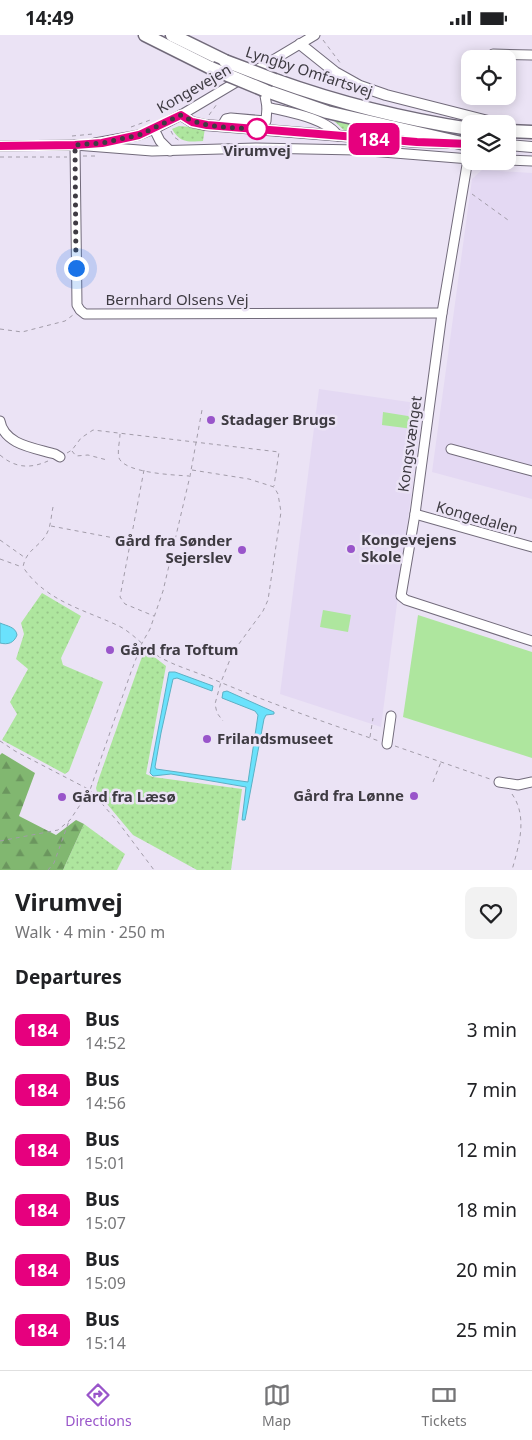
<!DOCTYPE html>
<html lang="en">
<head>
<meta charset="utf-8">
<style>
  body { margin:0; font-family:"Noto Sans",sans-serif; background:#f2f2f2; color:#202124; height:100vh; display:flex; flex-direction:column; font-size:19px; white-space:nowrap }
  * { box-sizing:border-box; margin:0 }
  p { font-size:16px; color:#757577 }
  .icon { flex:none; width:28px; height:28px; fill:none; stroke:currentColor; stroke-width:2; stroke-linecap:round; stroke-linejoin:round }
  .map { position:relative; height:835px; overflow:hidden }
  .drawer { display:flex; flex-direction:column; background:#fff; flex:1 }
  .drawer>* { flex:none }
  .badge { padding:0 10px; border-radius:8px; font-size:18px; line-height:32px }
  .buttons { position:absolute; left:461px; top:15px; display:grid; gap:10px }
  .buttons a { display:grid; place-items:center; width:55px; height:55px; border-radius:10px; background:#fff; box-shadow:0 2px 12px #0003; font-size:25px }
  .you { position:absolute; width:25px; height:25px; margin:-12px; border:4px solid #fff; border-radius:50%; background:#1a73e8; box-shadow:0 0 0 8px #1a73e833 }
  .map>.badge { position:absolute; translate:-50% -50%; box-shadow:0 0 0 2px #fff }
  h2 { padding:0 15px; font-size:19px; line-height:45px }
  .round { display:grid; place-items:center; flex:none; width:52px; height:52px; border-radius:10px; background:#f2f2f2 }
  .headline { display:flex; align-items:center; justify-content:space-between; height:85px; padding:0 15px }
  h1 { font-size:24px; font-weight:700; line-height:38px }
  ul { padding:0; list-style:none }
  li { display:flex; align-items:center; gap:15px; height:60px; padding:0 15px }
  li div { flex:1 }
  li b { display:block; font-size:19px }
  li em { font-style:normal }
  li .badge { min-width:55px; font-weight:700; text-align:center }
  .status { display:flex; justify-content:space-between; align-items:center; height:35px; padding:0 25px; background:#fff; direction:ltr }
  .status svg { height:14px; fill:currentColor }
  .menu { display:flex; justify-content:space-around; align-items:center; height:70px; border-top:1px solid #e0e0e0; background:#fff; font-size:14px; color:#757577 }
  .menu a { display:grid; justify-items:center; gap:2px }
  .menu .active { color:#9955ca }
  .map>svg:first-child { display:block }
</style>
</head>
<body>
<div class="status"><b>14:49</b><svg viewBox="0 0 49 12"><path d="M0 12V9h3v3zM5 12V6h3v6zM10 12V3h3v9zM15 12V0h3v12zM26 1h20v11H26zM47 4h2v5h-2z"/></svg></div>
<div class="map">
<svg width="532" height="835" viewBox="0 0 532 835">
  <defs>
    <pattern id="grass-dots" width="8" height="8" patternUnits="userSpaceOnUse" patternTransform="scale(1.25)"><rect width="8" height="8" fill="#aee69e"/><path d="M2 2h.1M6 6h.1" fill="none" stroke="#97c689" stroke-width="1.8" stroke-linecap="round"/></pattern>
    <pattern id="forest-firs" width="22" height="20" patternUnits="userSpaceOnUse" patternTransform="scale(1.25)"><rect width="22" height="20" fill="#81b770"/><path d="M5 1l3.5 6h-7zM16 11l3.5 6h-7z" fill="#6b965e"/></pattern>
  </defs>
  <rect width="100%" height="100%" fill="#ebe3f5"/>
  <g fill="#e4d9f3">
    <polygon points="482,135 532,138 532,464 432,437 472,144"/>
    <polygon points="319,354 423,369 381,692 280,659"/>
  </g>
  <g fill="url(#grass-dots)">
    <polygon points="332,84 427,105 347,98"/>
    <path d="M 179,91 L 205,93 L 203,106 C 188,107 180,108 172,94 Z"/>
    <polygon points="42,558 81,581 61,623 63,630 103,647 69,736 65,739 2,705 17,679 10,667 28,634 16,624 24,599 21,588"/>
    <polygon points="148,617 166,631 146,739 153,742 242,754 231,835 197,835 133,800 97,757 96,753 99,743 143,619"/>
    <polygon points="84,789 125,819 117,835 63,835"/>
  </g>
  <polygon fill="url(#forest-firs)" points="2,718 35,738 19,781 56,800 76,785 84,789 63,835 0,835 0,720"/>
  <g fill="#aee69e">
    <polygon points="383,377 414,382 413,394 382,390"/>
    <polygon points="323,575 351,580 348,597 320,592"/>
    <polygon points="418,580 532,617 532,723 403,682"/>
  </g>
  <g fill="#6ae2fc" stroke="#5db0c4">
    <path d="M 0,588 C 7,591 16,592 17,600 C 14,608 8,610 0,608 Z"/>
    <polygon points="169,637 175,637 213,651 212,656 177,643 173,644 161,698 155,732 156,734 248,747 258,680 255,676 222,663 223,657 227,656 274,677 274,679 266,680 264,684 245,785 242,785 246,752 171,739 153,741 150,738"/>
  </g>
  <g fill="none" stroke-linecap="round" stroke-linejoin="round">
    <defs>
      <g id="minor">
        <polyline points="493,19 532,20"/>
        <path d="M 267,72 C 287,77 327,83 338,101"/>
        <polyline points="222,91 226,84 231,83 266,86 267,72 264,55"/>
        <polyline points="154,94 160,106 170,116"/>
        <polyline points="95,108 139,100 154,94 181,80 315,0"/>
        <polyline points="75,110 77,270 80,275 85,279 442,278"/>
        <polyline points="0,111 75,110 152,116 256,113 357,115 470,124"/>
        <polyline points="468,124 442,278 415,479 401,561 406,565 532,606"/>
        <polyline points="508,125 532,126"/>
        <path d="M 0,386 C 4,410 35,413 55,419 L 60,422"/>
        <polyline points="451,414 532,436"/>
        <polyline points="415,479 532,512"/>
        <polyline points="387,709 391,681"/>
        <polyline points="499,747 518,750 532,747"/>
      </g>
      <g id="major">
        <polyline points="300,9 335,37 360,51 386,60 500,89"/>
        <polyline points="181,80 192,87 205,90 417,107 447,108"/>
        <polyline points="508,110 532,112"/>
      </g>
      <g id="highway">
        <polyline points="145,0 211,33"/>
        <polyline points="172,0 225,26"/>
        <path d="M 275,45 C 339,68 403,84 470,94"/>
        <polyline points="264,55 327,77 466,109"/>
        <polyline points="508,96 532,97"/>
      </g>
    </defs>
    <use href="#minor" stroke="#726b7b" stroke-width="11"/>
    <use href="#major" stroke="#726b7b" stroke-width="12"/>
    <use href="#highway" stroke="#726b7b" stroke-width="15"/>
    <g stroke="#a29ca9" stroke-width="1" stroke-dasharray="4 4" stroke-linecap="butt">
      <polyline points="323,5 341,29"/>
      <polyline points="209,80 217,69"/>
      <polyline points="131,92 153,84"/>
      <polyline points="171,96 174,102 180,106"/>
      <polyline points="72,101 93,99"/>
      <polyline points="83,121 99,121"/>
      <polyline points="0,122 67,122"/>
      <polyline points="475,130 501,131"/>
      <polyline points="472,159 508,185"/>
      <polyline points="0,294 22,297 65,286 73,280"/>
      <path d="M 120,399 C 120,406 117,416 119,423 C 125,438 174,440 189,441"/>
      <polyline points="72,416 76,421 88,420 107,425"/>
      <polyline points="67,418 72,415 81,403 93,395 279,417 274,451"/>
      <path d="M 0,420 C 15,433 30,434 48,426"/>
      <polyline points="144,435 120,562 125,569 154,581"/>
      <polyline points="192,435 249,444 274,452 278,459 281,477 268,565 263,576 233,617 221,647 215,669 217,678 223,686"/>
      <path d="M 53,472 C 51,481 51,492 46,500 C 38,513 26,515 23,532 C 45,566 85,575 119,591 C 134,599 144,612 158,621 C 174,631 197,637 215,645 C 269,668 324,687 379,706"/>
      <polyline points="51,491 130,506"/>
      <polyline points="0,505 24,522"/>
      <polyline points="0,524 22,532"/>
      <polyline points="370,702 373,683"/>
      <polyline points="0,706 15,716 90,755 118,787 154,835"/>
      <polyline points="395,711 490,744"/>
      <polyline points="433,747 441,727"/>
      <path d="M 512,759 C 528,782 519,810 512,835"/>
      <polyline points="0,806 58,795 70,785 90,755 131,637 142,608 150,594 163,556 190,441 202,375"/>
      <polyline points="48,835 54,828 69,786"/>
    </g>
    <use href="#minor" stroke="#fff" stroke-width="9"/>
    <use href="#major" stroke="#fff" stroke-width="10"/>
    <use href="#highway" stroke="#fff" stroke-width="12"/>
    <defs>
      <g id="highway-bridge">
        <polyline points="225,26 275,45"/>
        <polyline points="211,33 264,55"/>
      </g>
    </defs>
    <use href="#highway-bridge" stroke="#726b7b" stroke-width="15" stroke-linecap="butt"/>
    <use href="#highway-bridge" stroke="#fff" stroke-width="12"/>
  </g>
  <g fill="none" stroke-linecap="round" stroke-linejoin="round">
    <defs>
      <polyline id="line" points="0,111 75,110 102,108 139,100 181,80 192,87 207,90 417,107 470,109"/>
    </defs>
    <use href="#line" stroke="#fff" stroke-width="11"/>
    <use href="#line" stroke="#e6007e" stroke-width="8"/>
    <path stroke="#3e3b42" stroke-width="5" stroke-dasharray="0 9" d="M 76,233 L 75,110 L 102,108 L 139,100 L 181,80 C 203,94 231,92 257,94"/>
  </g>
  <circle fill="#fff" stroke="#e6007e" stroke-width="2.5" cx="257" cy="94" r="10"/>
  <g fill="#9955ca" stroke="#ebe3f5" stroke-width="2">
    <circle cx="211" cy="385" r="5"/>
    <circle cx="351" cy="514" r="5"/>
    <circle cx="242" cy="515" r="5"/>
    <circle cx="110" cy="615" r="5"/>
    <circle cx="207" cy="704" r="5"/>
    <circle cx="414" cy="761" r="5"/>
    <circle cx="62" cy="762" r="5"/>
  </g>
  <g text-anchor="middle" stroke-width="5" stroke-linejoin="round" paint-order="stroke">
    <g font-size="15" fill="#3e3b42" stroke="#ebe3f5">
      <text transform="translate(309 37) rotate(18)" y="5">Lyngby Omfartsvej</text>
      <text transform="translate(194 54) rotate(-30)" y="5">Kongevejen</text>
      <text x="177" y="270">Bernhard Olsens Vej</text>
      <text transform="translate(410 409) rotate(-82)" y="5">Kongsvænget</text>
      <text transform="translate(477 483) rotate(16)" y="5">Kongedalen</text>
    </g>
    <g font-size="15" font-weight="bold" fill="#3e3b42" stroke="#ebe3f5">
      <text x="257" y="121">Virumvej</text>
    </g>
    <g font-size="15" font-weight="bold" fill="#3e3b42" stroke="#ebe3f5" text-anchor="start">
      <text x="221" y="390">Stadager Brugs</text>
      <text x="361" y="510">Kongevejens<tspan x="361" dy="17">Skole</tspan></text>
      <text x="232" y="511" text-anchor="end">Gård fra Sønder<tspan x="232" dy="17">Sejerslev</tspan></text>
      <text x="120" y="620">Gård fra Toftum</text>
      <text x="217" y="709">Frilandsmuseet</text>
      <text x="404" y="766" text-anchor="end">Gård fra Lønne</text>
      <text x="72" y="767">Gård fra Læsø</text>
    </g>
  </g>
</svg>
<div class="buttons">
<a><svg class="icon" aria-label="locate" viewBox="0 0 24 24"><circle cx="12" cy="12" r="6"/><path d="M12 2v4M12 18v4M2 12h4M18 12h4"/></svg></a>
<a><svg class="icon" aria-label="layers" viewBox="0 0 24 24"><path d="M12 4l9 5-9 5-9-5zM3 14l9 5 9-5"/></svg></a>
</div>
<div class="you" style="left:76px;top:233px"></div>
<b class="badge" style="left:374px;top:104px;background:#e6007e;color:#fff">184</b>
</div>
<section class="drawer">
<div class="headline"><div><h1>Virumvej</h1><p>Walk · 4 min · 250 m</p></div><a class="round"><svg class="icon" aria-label="heart" viewBox="0 0 24 24"><path d="M12 20l-8-8c-3-5 5-10 8-4 3-6 11-1 8 4z"/></svg></a></div>
<h2>Departures</h2>
<ul>
<li><span class="badge" style="background:#e6007e;color:#fff">184</span><div><b>Bus</b><p>14:52</p></div><em>3 min</em></li>
<li><span class="badge" style="background:#e6007e;color:#fff">184</span><div><b>Bus</b><p>14:56</p></div><em>7 min</em></li>
<li><span class="badge" style="background:#e6007e;color:#fff">184</span><div><b>Bus</b><p>15:01</p></div><em>12 min</em></li>
<li><span class="badge" style="background:#e6007e;color:#fff">184</span><div><b>Bus</b><p>15:07</p></div><em>18 min</em></li>
<li><span class="badge" style="background:#e6007e;color:#fff">184</span><div><b>Bus</b><p>15:09</p></div><em>20 min</em></li>
<li><span class="badge" style="background:#e6007e;color:#fff">184</span><div><b>Bus</b><p>15:14</p></div><em>25 min</em></li>
</ul>
</section>
<nav class="menu">
<a class="active"><svg class="icon" aria-label="directions" viewBox="0 0 24 24"><path d="M12 3l9 9-9 9-9-9zM9 14v-3h6M13 9l2 2-2 2"/></svg>Directions</a>
<a><svg class="icon" aria-label="map" viewBox="0 0 24 24"><path d="M3 6l6-2 6 2 6-2v14l-6 2-6-2-6 2zM9 4v14M15 6v14"/></svg>Map</a>
<a><svg class="icon" aria-label="tickets" viewBox="0 0 24 24"><path d="M3 7h18v10H3zM15 7v10"/></svg>Tickets</a>
</nav>
</body>
</html>
